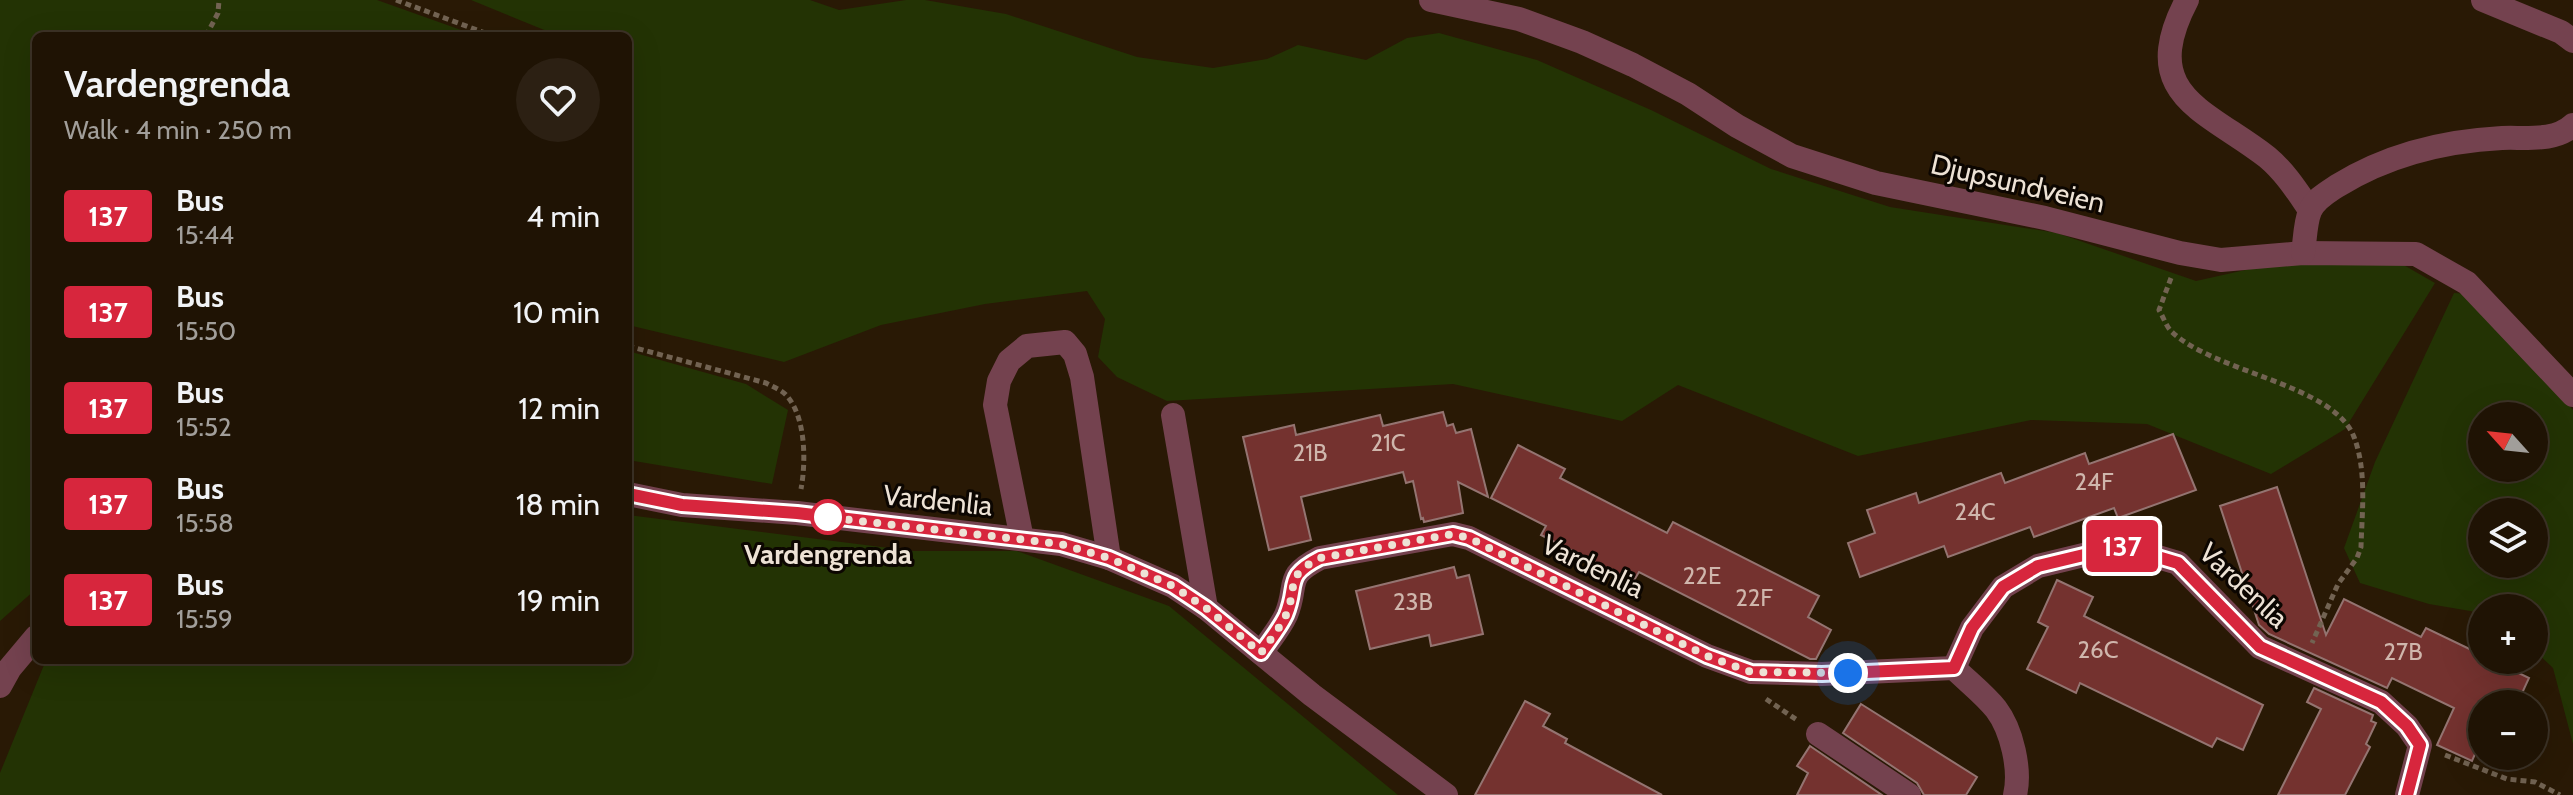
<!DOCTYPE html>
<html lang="en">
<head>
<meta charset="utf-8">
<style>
  body { margin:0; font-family:Cabin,sans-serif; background:#2c2013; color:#f1f3f6; height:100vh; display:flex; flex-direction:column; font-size:30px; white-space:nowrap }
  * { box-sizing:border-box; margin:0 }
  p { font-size:26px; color:#a19e9a }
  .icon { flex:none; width:44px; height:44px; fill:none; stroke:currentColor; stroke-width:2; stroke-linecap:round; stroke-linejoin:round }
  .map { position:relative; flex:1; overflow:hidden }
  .sheet { position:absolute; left:32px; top:32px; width:600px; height:632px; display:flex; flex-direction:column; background:#1f1304; border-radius:12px; box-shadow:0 8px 32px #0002,0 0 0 2px #3c3226 }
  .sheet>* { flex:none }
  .badge { padding:0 16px; border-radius:6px; font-size:28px; line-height:52px }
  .needle { width:52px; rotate:297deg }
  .fabs { position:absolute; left:2468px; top:402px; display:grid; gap:16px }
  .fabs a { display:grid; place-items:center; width:80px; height:80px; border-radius:50%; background:#1f1304; box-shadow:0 8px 32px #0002,0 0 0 2px #3c3226; font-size:40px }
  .you { position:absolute; width:40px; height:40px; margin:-20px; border:6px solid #fff; border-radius:50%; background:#1a73e8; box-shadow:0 0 0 12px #1a73e833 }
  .map>.badge { position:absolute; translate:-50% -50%; box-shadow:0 0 0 4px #fff }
  .round { display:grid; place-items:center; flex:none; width:84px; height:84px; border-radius:42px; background:#2c2013 }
  .headline { display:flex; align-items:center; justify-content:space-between; height:136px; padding:0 32px }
  h1 { font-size:38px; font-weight:600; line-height:60px }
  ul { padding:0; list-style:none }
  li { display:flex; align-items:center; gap:24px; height:96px; padding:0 32px }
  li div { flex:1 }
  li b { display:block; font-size:30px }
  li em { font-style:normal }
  li .badge { min-width:88px; font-weight:700; text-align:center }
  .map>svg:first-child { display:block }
</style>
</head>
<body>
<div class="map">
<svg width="2573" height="795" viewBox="0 0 2573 795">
  <rect width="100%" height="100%" fill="#291905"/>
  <g fill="#233304" fill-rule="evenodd">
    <polygon points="0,0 377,0 478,36 36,36 36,589 0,621"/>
    <polygon points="471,0 810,0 839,10 906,0 925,0 1006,14 1137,57 1213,68 1267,59 1298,45 1366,60 1407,38 1439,33 1537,60 1651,110 1771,169 1890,207 2057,233 2196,281 2317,254 2374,248 2435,283 2345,429 2271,474 2147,424 2031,420 1858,456 1678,385 1622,421 1453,384 1167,401 1117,377 1098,357 1105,319 1087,291 985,304 881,325 784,362 628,325 628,36 559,36"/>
    <path d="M 2454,293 L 2470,294 L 2573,410 L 2573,744 L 2553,668 L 2534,650 L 2534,608 L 2482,608 L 2482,613 L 2429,604 L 2360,583 L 2344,548 L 2375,462 ZM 2482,416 L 2534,416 L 2534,468 L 2482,468 ZM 2482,512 L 2534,512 L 2534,564 L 2482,564 Z"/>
    <polygon points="628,351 746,384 788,410 772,484 628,460"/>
    <polygon points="628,515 913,551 1017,551 1169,606 1398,795 0,795 0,773 46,660 628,660"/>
  </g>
  <g fill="#74322f" stroke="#947471" stroke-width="2">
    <polygon points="1443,412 1447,426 1453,424 1456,433 1471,429 1488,497 1458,482 1463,513 1424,522 1423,518 1421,519 1413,481 1406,483 1403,472 1301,497 1311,540 1269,550 1243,437 1294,425 1296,435 1380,415 1383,426"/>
    <polygon points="2173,434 2196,490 2118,518 2114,508 2034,537 2030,527 1948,557 1944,546 1860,577 1848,543 1875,533 1867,510 1916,493 1919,503 2001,473 2005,483 2085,453 2089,464"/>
    <polygon points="1518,445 1565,469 1560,478 1667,533 1673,522 1819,596 1808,617 1831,630 1816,659 1810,659 1639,572 1633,582 1541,535 1546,526 1491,498"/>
    <polygon points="2277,487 2326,635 2344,599 2421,637 2426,628 2482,655 2482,660 2492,660 2529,678 2517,704 2482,704 2482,738 2472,761 2437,745 2454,708 2392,678 2387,688 2269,634 2259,625 2220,506"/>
    <polygon points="1454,567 1457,578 1469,575 1483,634 1431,646 1429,635 1370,649 1356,591"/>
    <polygon points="2057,580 2093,597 2084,616 2263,705 2243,750 2217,738 2212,747 2080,683 2076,693 2027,669 2048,627 2038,622"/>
    <polygon points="2314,688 2373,715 2371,721 2376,723 2366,744 2370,747 2345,795 2278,795 2321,709 2307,702"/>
    <polygon points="1525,701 1550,714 1543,726 1567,739 1565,743 1662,795 1475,795"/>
    <polygon points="1861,704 1977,777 1966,795 1924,795 1917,783 1843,733"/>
    <polygon points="1810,746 1882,795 1797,795 1808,773 1797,766"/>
  </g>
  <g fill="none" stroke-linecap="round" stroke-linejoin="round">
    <g stroke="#726352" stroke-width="5" stroke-dasharray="6 4" stroke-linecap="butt">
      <polyline points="396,0 493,36"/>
      <polyline points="206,36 218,13 219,0"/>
      <path d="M 2171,278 L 2159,310 C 2163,316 2166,326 2171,331 C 2214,373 2334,384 2354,437 C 2367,471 2362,511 2361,547 L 2357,558 L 2338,584 L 2312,643"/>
      <path d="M 628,346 L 766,383 C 773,387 782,390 787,396 C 806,418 806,462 801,489"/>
      <polyline points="1766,699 1797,720"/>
      <polyline points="2445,755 2507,779 2535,782 2560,795"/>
    </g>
    <g stroke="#74424f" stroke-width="24">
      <polyline points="1431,0 1519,19 1582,42 1633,65 1688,94 1737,126 1792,156 1876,183 2045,218 2180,253 2221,260 2303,253 2416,254 2467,283 2573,395"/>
      <path d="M 2187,0 C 2137,95 2205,109 2267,157 C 2285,172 2297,191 2310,210"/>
      <polyline points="2483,0 2561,32 2573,41"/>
      <path d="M 2303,253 C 2305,241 2305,223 2310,211 C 2315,199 2328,192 2337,186 C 2387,155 2444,141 2502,138 C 2525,137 2555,142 2573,125"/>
      <polyline points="1173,415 1206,608"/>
      <polyline points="628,494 682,505 797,513 1061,544 1109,558 1173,586 1206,608 1312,695 1446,795"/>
      <polyline points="1022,539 995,405 999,381 1009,361 1027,346 1065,342 1075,354 1082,377 1109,558"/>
      <path d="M 1261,653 C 1269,641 1280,628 1286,615 C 1299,584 1283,577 1320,558 L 1453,534 L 1469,538 L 1707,656 L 1751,672 L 1822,674 L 1954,668"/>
      <polyline points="0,686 10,668 36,637"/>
      <polyline points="1818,734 1909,795"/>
      <path d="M 2015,795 C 2021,770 2012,730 1996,709 C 1984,694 1967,681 1954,668 L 1972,628 L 2003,587 L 2038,566 L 2121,546 L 2178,563 L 2260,647 L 2381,702 L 2407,726 L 2420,745 L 2407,795"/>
    </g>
  </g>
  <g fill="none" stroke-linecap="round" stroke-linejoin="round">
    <defs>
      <path id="line" d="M 628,494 L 682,505 L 797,513 L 1061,544 L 1109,558 L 1173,586 L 1206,608 L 1261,653 C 1269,641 1280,628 1286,615 C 1299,584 1283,577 1320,558 L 1453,534 L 1469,538 L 1707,656 L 1751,672 L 1822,674 L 1954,668 L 1972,628 L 2003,587 L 2038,566 L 2121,546 L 2178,563 L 2260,647 L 2381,702 L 2407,726 L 2420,745 L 2407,795"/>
    </defs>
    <use href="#line" stroke="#fff" stroke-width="18"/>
    <use href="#line" stroke="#d7263d" stroke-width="12"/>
    <path stroke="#ede2d5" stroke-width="8" stroke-dasharray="0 14.4" d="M 828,517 L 824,517 L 1061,544 L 1109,558 L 1173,586 L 1206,608 L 1261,653 C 1269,641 1280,628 1286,615 C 1299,584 1283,577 1320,558 L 1453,534 L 1469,538 L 1707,656 L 1751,672 L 1848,673"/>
  </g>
  <circle fill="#fff" stroke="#d7263d" stroke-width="4" cx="828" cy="517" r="16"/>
  <g text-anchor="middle" stroke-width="6" stroke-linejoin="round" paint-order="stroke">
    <g font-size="24" fill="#cfb6ac">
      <text x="1388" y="451">21C</text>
      <text x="1310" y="461">21B</text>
      <text x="2094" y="490">24F</text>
      <text x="1975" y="520">24C</text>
      <text x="1702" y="584">22E</text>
      <text x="1754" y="606">22F</text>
      <text x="1413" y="610">23B</text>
      <text x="2098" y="658">26C</text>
      <text x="2403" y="660">27B</text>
    </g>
    <g font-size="28" fill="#ede2d5" stroke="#0c0601">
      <text transform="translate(2018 183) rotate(13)" y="10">Djupsundveien</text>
      <text transform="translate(938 500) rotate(6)" y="10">Vardenlia</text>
      <text transform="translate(1593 566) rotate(26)" y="10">Vardenlia</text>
      <text transform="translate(2244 585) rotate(43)" y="10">Vardenlia</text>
    </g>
    <g font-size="28" font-weight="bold" fill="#ede2d5" stroke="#0c0601">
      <text x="828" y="564">Vardengrenda</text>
    </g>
  </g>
</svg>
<div class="fabs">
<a><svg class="needle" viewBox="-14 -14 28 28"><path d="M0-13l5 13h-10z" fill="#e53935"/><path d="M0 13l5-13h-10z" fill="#a19e9a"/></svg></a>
<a><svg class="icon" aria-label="layers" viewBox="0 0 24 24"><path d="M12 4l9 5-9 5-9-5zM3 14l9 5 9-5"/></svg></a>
<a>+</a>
<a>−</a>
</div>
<div class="you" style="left:1848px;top:673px"></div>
<b class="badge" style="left:2122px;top:546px;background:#d7263d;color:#fff">137</b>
<section class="sheet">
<div class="headline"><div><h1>Vardengrenda</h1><p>Walk · 4 min · 250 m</p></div><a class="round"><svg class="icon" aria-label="heart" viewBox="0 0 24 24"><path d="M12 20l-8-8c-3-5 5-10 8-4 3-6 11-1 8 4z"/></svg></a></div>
<ul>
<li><span class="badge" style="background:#d7263d;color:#fff">137</span><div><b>Bus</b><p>15:44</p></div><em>4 min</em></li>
<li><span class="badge" style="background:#d7263d;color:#fff">137</span><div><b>Bus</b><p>15:50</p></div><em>10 min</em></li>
<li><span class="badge" style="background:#d7263d;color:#fff">137</span><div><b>Bus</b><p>15:52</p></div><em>12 min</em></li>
<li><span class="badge" style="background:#d7263d;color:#fff">137</span><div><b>Bus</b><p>15:58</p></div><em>18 min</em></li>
<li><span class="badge" style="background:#d7263d;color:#fff">137</span><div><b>Bus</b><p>15:59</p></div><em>19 min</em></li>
</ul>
</section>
</div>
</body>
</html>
